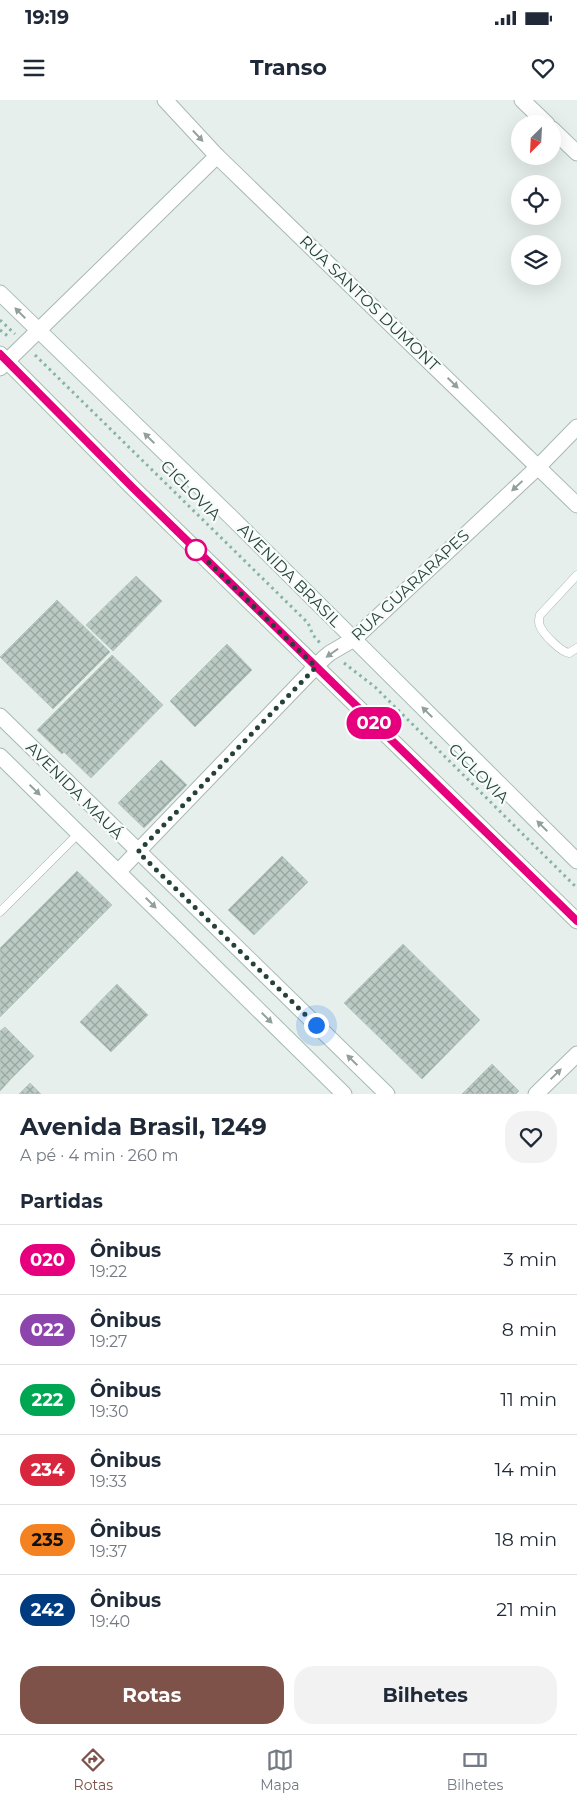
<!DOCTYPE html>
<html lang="pt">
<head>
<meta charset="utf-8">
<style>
  body { margin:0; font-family:Montserrat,sans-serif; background:#f2f2f3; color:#1f2937; height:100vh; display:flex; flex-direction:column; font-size:19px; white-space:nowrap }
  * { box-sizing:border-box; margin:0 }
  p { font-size:16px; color:#747a83 }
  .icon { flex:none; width:28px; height:28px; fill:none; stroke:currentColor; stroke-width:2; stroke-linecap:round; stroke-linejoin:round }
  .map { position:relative; height:994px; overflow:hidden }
  .drawer { display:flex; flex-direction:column; background:#fff; flex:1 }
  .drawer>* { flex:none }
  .badge { padding:0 10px; border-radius:16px; font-size:18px; line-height:32px }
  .needle { width:32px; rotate:204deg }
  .controls { position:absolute; left:511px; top:15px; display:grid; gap:10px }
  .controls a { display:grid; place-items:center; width:50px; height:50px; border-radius:50%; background:#fff; box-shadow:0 5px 20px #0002; font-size:25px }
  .you { position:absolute; width:25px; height:25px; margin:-12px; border:4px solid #fff; border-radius:50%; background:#1a73e8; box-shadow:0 0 0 8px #1a73e833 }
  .map>.badge { position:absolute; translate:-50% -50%; box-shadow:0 0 0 2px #fff }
  h2 { padding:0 20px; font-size:19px; line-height:45px }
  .round { display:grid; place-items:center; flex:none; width:52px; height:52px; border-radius:20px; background:#f2f2f3 }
  .head { display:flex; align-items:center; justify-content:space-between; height:85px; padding:0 20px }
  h1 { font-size:24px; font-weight:700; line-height:38px }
  .action { display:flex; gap:10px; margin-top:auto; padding:10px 20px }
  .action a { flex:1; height:58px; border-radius:20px; background:#7f5249; color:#fff; font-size:20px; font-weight:700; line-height:58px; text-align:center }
  .action a+a { background:#f2f2f3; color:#1f2937 }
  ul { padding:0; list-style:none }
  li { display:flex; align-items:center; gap:15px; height:70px; padding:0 20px; border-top:1px solid #e0e1e3 }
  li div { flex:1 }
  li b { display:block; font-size:19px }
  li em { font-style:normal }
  li .badge { min-width:55px; font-weight:700; text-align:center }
  .status { display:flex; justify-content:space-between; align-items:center; height:35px; padding:0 25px; background:#fff; direction:ltr }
  .status svg { height:14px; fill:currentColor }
  header { display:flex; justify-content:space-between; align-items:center; height:65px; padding:0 20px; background:#fff; font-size:22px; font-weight:700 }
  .tab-bar { display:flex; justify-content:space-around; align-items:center; height:70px; border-top:1px solid #e0e1e3; background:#fff; font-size:14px; color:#747a83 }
  .tab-bar a { display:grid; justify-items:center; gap:2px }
  .tab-bar .selected { color:#7f5249 }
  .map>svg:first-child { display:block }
</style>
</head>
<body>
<div class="status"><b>19:19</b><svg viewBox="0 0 49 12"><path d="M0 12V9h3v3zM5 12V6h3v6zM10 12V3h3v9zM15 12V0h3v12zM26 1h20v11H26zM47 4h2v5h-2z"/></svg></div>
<header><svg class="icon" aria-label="menu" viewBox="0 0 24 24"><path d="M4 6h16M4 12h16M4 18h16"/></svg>Transo<svg class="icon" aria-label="heart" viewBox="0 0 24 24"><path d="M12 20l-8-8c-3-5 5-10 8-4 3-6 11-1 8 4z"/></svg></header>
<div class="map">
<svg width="577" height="994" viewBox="0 0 577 994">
  <defs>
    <pattern id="building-cross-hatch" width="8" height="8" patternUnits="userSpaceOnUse" patternTransform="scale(1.25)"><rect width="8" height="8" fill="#bbcac4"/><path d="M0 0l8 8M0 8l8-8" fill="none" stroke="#98a6a0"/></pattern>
  </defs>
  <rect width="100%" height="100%" fill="#e6efeb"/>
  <g fill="url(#building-cross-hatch)" stroke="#b8c9c2">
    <polygon points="136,476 162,501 113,551 86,525"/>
    <polygon points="57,500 110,552 53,609 0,557"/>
    <polygon points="227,544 252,570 195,627 170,601"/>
    <polygon points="112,555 137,579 62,654 37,630"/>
    <polygon points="137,579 163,605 91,678 64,652"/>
    <polygon points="161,660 187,685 144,728 118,703"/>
    <polygon points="282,756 308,782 254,835 228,810"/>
    <polygon points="77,771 112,805 0,917 0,848"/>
    <polygon points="403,844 480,920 422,979 344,903"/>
    <polygon points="117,884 148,915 111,952 80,922"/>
    <polygon points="5,927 34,956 11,979 0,968 0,931"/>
    <polygon points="492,964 519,991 516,994 462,994"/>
    <polygon points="0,968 11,979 0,991"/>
    <polygon points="30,983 41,994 19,994"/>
  </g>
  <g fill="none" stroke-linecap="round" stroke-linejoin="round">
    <defs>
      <g id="service">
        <path d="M 577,475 L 540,515 C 539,519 538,522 540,526 C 543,534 561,552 569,553 L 577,548"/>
        <polyline points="0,812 79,733"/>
      </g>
      <g id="minor">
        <polyline points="522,0 547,24"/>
        <polyline points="552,29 577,53"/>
        <polyline points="0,268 217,56"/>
        <polyline points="119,771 324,558 330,553 354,539 539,366 577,327"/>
        <polyline points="536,994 577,954"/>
      </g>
      <polyline id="tertiary" points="165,0 217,56 577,405"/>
      <g id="secondary">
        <polyline points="0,193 230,416 577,761"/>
        <polyline points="0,254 132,387 577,821"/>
        <polyline points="0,616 387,994"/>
        <polyline points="0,656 344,994"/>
      </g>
    </defs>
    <use href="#service" stroke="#a8b8b2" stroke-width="9"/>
    <use href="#minor" stroke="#a8b8b2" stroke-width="17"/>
    <use href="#tertiary" stroke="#a8b8b2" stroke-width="17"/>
    <use href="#secondary" stroke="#a4bbb3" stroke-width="17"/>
    <g stroke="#86b3a5" stroke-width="3" stroke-dasharray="2.5 4" stroke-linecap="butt">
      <polyline points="0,220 15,234"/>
      <polyline points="0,230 9,237"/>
      <polyline points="35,255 308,523 313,535 320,543"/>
      <polyline points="344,563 375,587 577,788"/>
    </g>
    <use href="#service" stroke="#fff" stroke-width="8"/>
    <use href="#minor" stroke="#fff" stroke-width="15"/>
    <use href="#tertiary" stroke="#fff" stroke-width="15"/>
    <use href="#secondary" stroke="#fff" stroke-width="15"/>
  </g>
  <defs><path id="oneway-solid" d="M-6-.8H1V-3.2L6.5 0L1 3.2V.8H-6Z" transform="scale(1.25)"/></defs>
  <g fill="#92a09c">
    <use href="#oneway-solid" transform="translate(198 36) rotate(47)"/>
    <use href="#oneway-solid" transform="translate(20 213) rotate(-135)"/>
    <use href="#oneway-solid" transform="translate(453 283) rotate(44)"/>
    <use href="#oneway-solid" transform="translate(149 338) rotate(-136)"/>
    <use href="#oneway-solid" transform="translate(517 386) rotate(137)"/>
    <use href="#oneway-solid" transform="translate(332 553) rotate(145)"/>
    <use href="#oneway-solid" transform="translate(427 612) rotate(-135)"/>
    <use href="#oneway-solid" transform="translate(35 690) rotate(44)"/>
    <use href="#oneway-solid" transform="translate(542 726) rotate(-135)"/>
    <use href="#oneway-solid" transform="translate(151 803) rotate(45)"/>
    <use href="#oneway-solid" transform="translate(267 918) rotate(45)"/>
    <use href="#oneway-solid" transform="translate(352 960) rotate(-136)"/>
    <use href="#oneway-solid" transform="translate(556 974) rotate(-44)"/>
  </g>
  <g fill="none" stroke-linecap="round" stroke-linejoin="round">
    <defs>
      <polyline id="line" points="0,254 132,387 577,821"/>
    </defs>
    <use href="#line" stroke="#fff" stroke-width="11"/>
    <use href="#line" stroke="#e6007e" stroke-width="8"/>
    <polyline stroke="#24423a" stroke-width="5" stroke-dasharray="0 9" points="196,450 316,567 138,752 316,925"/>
  </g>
  <circle fill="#fff" stroke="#e6007e" stroke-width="2.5" cx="196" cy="450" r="10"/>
  <g text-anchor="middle" stroke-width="4.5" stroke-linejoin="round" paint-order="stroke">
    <g font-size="16" fill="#24423a" stroke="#f7fbf9">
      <text transform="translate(370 203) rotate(44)" y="6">RUA SANTOS DUMONT</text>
      <text transform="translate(191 390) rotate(45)" y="6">CICLOVIA</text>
      <text transform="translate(290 475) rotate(45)" y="6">AVENIDA BRASIL</text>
      <text transform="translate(410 485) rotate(-43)" y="6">RUA GUARARAPES</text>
      <text transform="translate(479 673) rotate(45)" y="6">CICLOVIA</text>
      <text transform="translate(75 690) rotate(45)" y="6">AVENIDA MAUÁ</text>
    </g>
  </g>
</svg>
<div class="controls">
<a><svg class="needle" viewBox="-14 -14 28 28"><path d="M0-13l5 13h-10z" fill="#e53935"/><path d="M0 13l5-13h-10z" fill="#747a83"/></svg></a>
<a><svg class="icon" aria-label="locate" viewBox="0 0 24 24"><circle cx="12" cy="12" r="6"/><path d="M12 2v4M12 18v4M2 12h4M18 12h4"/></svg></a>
<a><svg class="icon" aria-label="layers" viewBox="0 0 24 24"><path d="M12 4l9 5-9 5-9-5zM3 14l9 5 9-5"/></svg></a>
</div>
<div class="you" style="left:316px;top:925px"></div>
<b class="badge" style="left:374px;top:623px;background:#e6007e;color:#fff">020</b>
</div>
<section class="drawer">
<div class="head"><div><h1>Avenida Brasil, 1249</h1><p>A pé · 4 min · 260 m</p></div><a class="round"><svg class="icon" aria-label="heart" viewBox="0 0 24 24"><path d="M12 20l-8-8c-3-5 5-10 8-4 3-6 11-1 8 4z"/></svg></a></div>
<h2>Partidas</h2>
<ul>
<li><span class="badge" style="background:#e6007e;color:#fff">020</span><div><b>Ônibus</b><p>19:22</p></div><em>3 min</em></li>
<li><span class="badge" style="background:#8e44ad;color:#fff">022</span><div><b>Ônibus</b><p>19:27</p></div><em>8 min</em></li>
<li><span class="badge" style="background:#00a651;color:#fff">222</span><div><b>Ônibus</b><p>19:30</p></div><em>11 min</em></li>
<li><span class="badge" style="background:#d7263d;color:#fff">234</span><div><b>Ônibus</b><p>19:33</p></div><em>14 min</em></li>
<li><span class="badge" style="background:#f58220;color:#111">235</span><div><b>Ônibus</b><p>19:37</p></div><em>18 min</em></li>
<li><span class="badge" style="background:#003b80;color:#fff">242</span><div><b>Ônibus</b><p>19:40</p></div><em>21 min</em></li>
</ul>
<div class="action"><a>Rotas</a><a>Bilhetes</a></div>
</section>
<nav class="tab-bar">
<a class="selected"><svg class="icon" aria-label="directions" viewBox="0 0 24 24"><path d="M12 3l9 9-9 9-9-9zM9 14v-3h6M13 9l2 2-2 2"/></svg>Rotas</a>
<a><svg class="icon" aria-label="map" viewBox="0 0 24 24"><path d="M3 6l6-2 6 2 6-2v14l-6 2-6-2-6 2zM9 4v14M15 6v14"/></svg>Mapa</a>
<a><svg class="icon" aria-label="tickets" viewBox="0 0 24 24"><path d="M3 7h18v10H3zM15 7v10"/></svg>Bilhetes</a>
</nav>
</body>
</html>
